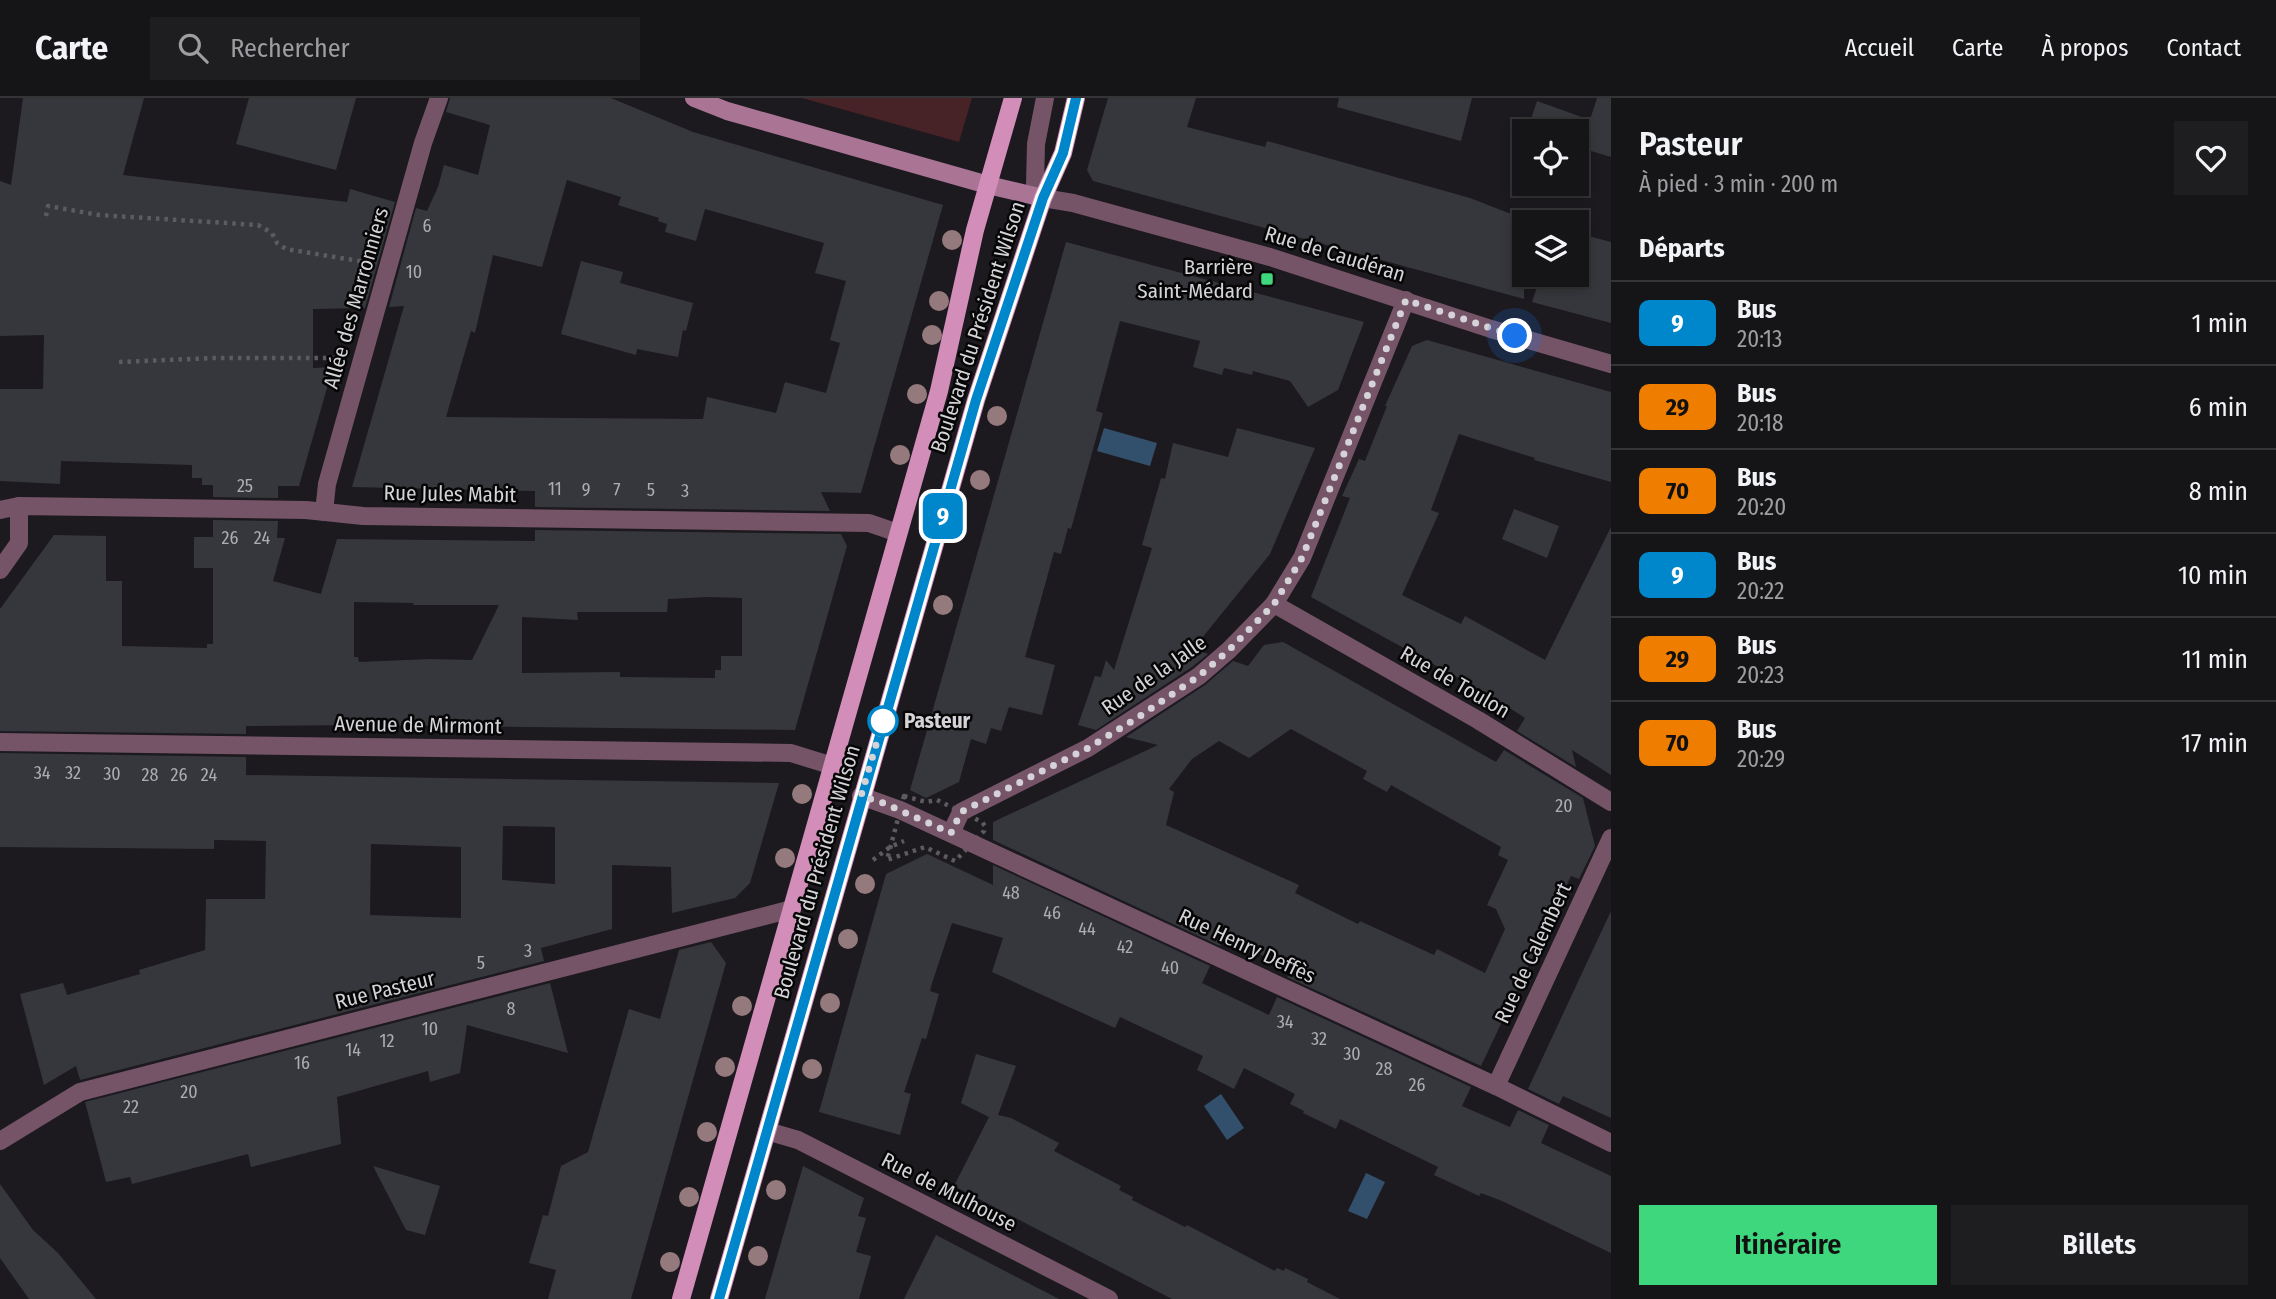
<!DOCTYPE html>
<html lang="fr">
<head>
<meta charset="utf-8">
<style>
  body { margin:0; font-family:"Fira Sans Condensed",sans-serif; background:#1e1d1f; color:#f1f3f6; height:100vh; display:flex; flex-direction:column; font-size:26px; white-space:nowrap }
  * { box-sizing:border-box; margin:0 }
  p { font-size:23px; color:#9d9ea1 }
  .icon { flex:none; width:38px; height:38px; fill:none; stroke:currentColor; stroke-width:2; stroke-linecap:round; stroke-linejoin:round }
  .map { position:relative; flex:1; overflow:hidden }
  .side { display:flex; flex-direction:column; background:#151416; width:665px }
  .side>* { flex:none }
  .badge { padding:0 14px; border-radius:10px; font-size:24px; line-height:46px }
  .controls { position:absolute; left:1512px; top:21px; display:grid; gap:14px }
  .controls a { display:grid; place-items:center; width:77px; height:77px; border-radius:0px; background:#151416; box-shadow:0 4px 10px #0003,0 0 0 2px #343335; font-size:35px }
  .you { position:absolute; width:35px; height:35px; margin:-18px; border:5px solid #fff; border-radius:50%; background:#1a73e8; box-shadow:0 0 0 10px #1a73e833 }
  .map>.badge { position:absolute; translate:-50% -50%; box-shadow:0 0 0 4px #fff }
  h2 { padding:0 28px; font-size:26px; line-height:63px }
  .round { display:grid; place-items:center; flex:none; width:74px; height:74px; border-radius:0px; background:#1e1d1f }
  .overview { display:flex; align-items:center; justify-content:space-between; height:119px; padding:0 28px }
  h1 { font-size:33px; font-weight:600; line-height:52px }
  .action { display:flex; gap:14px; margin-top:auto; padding:14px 28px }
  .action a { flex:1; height:80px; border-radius:0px; background:#3ed77d; color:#111; font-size:28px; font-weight:600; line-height:80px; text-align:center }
  .action a+a { background:#1e1d1f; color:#f1f3f6 }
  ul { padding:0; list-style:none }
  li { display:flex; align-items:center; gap:21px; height:84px; padding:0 28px; border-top:2px solid #343335 }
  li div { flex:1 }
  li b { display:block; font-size:26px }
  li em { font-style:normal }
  li .badge { min-width:77px; font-weight:700; text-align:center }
  header { display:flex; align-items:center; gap:42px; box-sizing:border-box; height:98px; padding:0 35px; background:#151416; border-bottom:2px solid #343335 }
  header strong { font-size:33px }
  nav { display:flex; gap:38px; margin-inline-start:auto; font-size:24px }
  .search { width:490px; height:63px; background:#1e1d1f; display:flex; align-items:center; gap:18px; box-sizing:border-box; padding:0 24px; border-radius:0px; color:#9d9ea1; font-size:26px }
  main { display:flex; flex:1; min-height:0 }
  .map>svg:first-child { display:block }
</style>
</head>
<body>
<header>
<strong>Carte</strong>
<div class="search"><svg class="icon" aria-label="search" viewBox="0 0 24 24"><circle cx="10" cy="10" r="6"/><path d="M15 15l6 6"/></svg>Rechercher</div>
<nav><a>Accueil</a><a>Carte</a><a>À propos</a><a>Contact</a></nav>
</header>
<main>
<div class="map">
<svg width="1611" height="1201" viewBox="0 0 1611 1201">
  <rect width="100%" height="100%" fill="#1c1a1e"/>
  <polygon fill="#472227" points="802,0 972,0 959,44"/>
  <g fill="#32506b">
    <polygon points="1104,330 1157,345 1150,368 1097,353"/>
    <polygon points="1221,996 1244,1030 1227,1042 1204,1008"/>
    <polygon points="1366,1075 1385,1084 1367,1121 1348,1113"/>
  </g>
  <g fill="#36373c" fill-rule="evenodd">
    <polygon points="23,0 144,0 123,77 347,104 350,91 395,104 365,210 313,211 313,270 333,269 299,388 278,388 278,400 213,399 213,387 202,387 202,380 192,380 192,367 61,363 60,386 0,383 0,291 43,291 44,237 0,238 0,83 11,87"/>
    <polygon points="249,0 356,0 336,72 236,46"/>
    <path d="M 450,0 L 611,0 L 693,34 L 943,107 L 861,395 L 821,394 L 830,413 L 535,409 L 535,393 L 352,389 L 404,208 L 389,209 L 416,110 L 427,113 L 438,89 L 444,67 L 478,77 L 490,27 L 446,14 ZM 567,82 L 621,99 L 618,107 L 659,120 L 658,123 L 667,126 L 665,134 L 696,143 L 705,111 L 824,145 L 815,175 L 846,183 L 830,242 L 840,245 L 826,295 L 785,284 L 776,315 L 707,299 L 703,321 L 446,319 L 471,233 L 475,235 L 493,157 L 542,169 Z"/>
    <polygon points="1108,0 1196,0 1187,29 1265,49 1267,43 1470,100 1524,121 1524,201 1093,83 1087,72"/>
    <polygon points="1339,0 1472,0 1461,43 1337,9"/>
    <polygon points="1597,0 1611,0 1611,59 1581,50 1587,33 1527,33 1537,3 1590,22"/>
    <polygon points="1577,135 1611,144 1611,225 1532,204 1541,177 1577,177"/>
    <polygon points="1066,144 1364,224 1338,292 1308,309 1290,283 1253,273 1252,277 1224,270 1222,277 1193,269 1200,243 1120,223 1096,313 1103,315 1071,431 1068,430 1061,456 1054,454 1025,559 1055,567 1042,617 1009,609 1001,633 991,630 986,646 971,641 959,684 926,700 910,692"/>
    <polygon points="581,163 623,174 620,185 693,205 686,233 683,232 678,259 637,251 636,257 561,236"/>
    <polygon points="1427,242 1611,294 1611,384 1534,362 1535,360 1459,336 1431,412 1439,415 1402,497 1461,526 1465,518 1545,562 1611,429 1611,677 1572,652 1576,669 1517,633 1525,620 1491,598 1311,499 1350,400 1342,398 1359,361 1365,363 1387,308 1385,308 1412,248"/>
    <polygon points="1237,330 1315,350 1270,456 1193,551 1208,556 1192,569 1096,632 1078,627 1095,578 1101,579 1106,562 1114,572 1152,450 1142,447 1161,380 1165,381 1173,345 1228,359"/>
    <polygon points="1514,411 1559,428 1547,460 1502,441"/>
    <path d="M 213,422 L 278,423 L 277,440 L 285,440 L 273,483 L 321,496 L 337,441 L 535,443 L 535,432 L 841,436 L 847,448 L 795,632 L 356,627 L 246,628 L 246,636 L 0,633 L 0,511 L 54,437 L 106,438 L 106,483 L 122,483 L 122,548 L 207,550 L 207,546 L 213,546 L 213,470 L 194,470 L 194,439 L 213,439 ZM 709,499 L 742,500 L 742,558 L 721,558 L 721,572 L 715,572 L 715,580 L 620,579 L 620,574 L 522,575 L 522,519 L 578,522 L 577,514 L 667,514 L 668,501 ZM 354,504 L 414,505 L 413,507 L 499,507 L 472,562 L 430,561 L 359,564 L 358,559 L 354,559 Z"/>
    <path d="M 1283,544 L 1496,664 L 1504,652 L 1583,700 L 1595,748 L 1579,781 L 1571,778 L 1481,968 L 1287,879 L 1291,871 L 1224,839 L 1220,848 L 993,742 L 993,724 L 1158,647 L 1126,639 L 1205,587 L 1233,563 L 1248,568 L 1264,547 ZM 1291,631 L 1367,673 L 1363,681 L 1387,694 L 1391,687 L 1501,749 L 1498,757 L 1508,762 L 1487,807 L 1496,811 L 1505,831 L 1485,875 L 1437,851 L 1434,857 L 1360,823 L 1358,826 L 1295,795 L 1299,787 L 1166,727 L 1174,694 L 1169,691 L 1192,661 L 1219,643 L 1249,660 Z"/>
    <path d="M 0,655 L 246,659 L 246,677 L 779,685 L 750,785 L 735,800 L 672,815 L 671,769 L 612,767 L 612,831 L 541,850 L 544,863 L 80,982 L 76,968 L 44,987 L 20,896 L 63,885 L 67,897 L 140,876 L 139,872 L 205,852 L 206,801 L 265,801 L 266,743 L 214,742 L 214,751 L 0,749 ZM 503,728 L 555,729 L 555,786 L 502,782 ZM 371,746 L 461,749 L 461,820 L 370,817 Z"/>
    <polygon points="927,756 993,787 993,767 1210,868 1202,885 1269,917 1277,899 1471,989 1462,1008 1510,1029 1518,1012 1549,1027 1541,1045 1611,1078 1611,1155 1502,1103 1481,1095 1479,1098 1434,1077 1438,1069 1340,1021 1336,1031 1303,1015 1304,1013 1290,1006 1295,996 1244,970 1234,991 1197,972 1203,958 1120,919 1115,930 992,874 1003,840 952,825 932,885 930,893 939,896 926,941 922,940 904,994 911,996 900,1037 819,1014 886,776"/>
    <polygon points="1611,813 1611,1020 1563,998 1559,1006 1528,991"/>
    <polygon points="711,844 726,865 631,1201 548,1201 556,1172 529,1165 543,1117 548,1118 561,1068 588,1054 629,911 660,921 679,852"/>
    <polygon points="550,885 568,955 467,927 460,975 430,984 428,973 337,999 341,1046 251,1069 248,1056 132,1086 130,1079 106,1084 85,1004"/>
    <polygon points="976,956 1016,968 998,1017 1011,1020 1059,1045 1054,1053 1121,1088 1119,1092 1133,1099 1132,1102 1185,1129 1187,1127 1275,1173 1277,1170 1284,1173 1285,1170 1308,1181 1307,1184 1340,1201 1172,1201 954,1088 989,1019 961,1005"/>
    <polygon points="373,1068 440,1088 425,1137 406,1132"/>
    <polygon points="803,1068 864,1100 858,1118 866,1120 856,1154 871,1158 859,1201 765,1201"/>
    <polygon points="0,1086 33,1132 58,1155 96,1201 29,1201 0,1160"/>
    <polygon points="936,1137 1003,1172 1059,1201 904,1201"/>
  </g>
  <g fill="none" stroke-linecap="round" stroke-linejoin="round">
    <g stroke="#5d5b5f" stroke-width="4.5" stroke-dasharray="3.5 5" stroke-linecap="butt">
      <polyline points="46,118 48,108 99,117 258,127 272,135 277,145 286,151 365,164"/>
      <polyline points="119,264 214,260 337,260"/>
      <polygon points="904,698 926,704 937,702 982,724 985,728 984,733 955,763 925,749 887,762"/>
      <polyline points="873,762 890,749 904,743"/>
    </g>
    <g stroke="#755468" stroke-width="18">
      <polyline points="0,412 19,408 306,412 363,418 869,425 898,435"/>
      <polyline points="324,414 327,386 423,45 439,0"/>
      <polyline points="0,472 19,445 19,408"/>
      <polyline points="1274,506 1478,622 1611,704"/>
      <polyline points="0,644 791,655 833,668"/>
      <polyline points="861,698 900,712 1496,988 1611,1045"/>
      <polyline points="951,735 961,714 1088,650 1199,578 1229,552 1274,506 1302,460 1406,202"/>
      <polyline points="1496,988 1611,740"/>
      <polyline points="767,1033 798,1042 1109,1201"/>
    </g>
    <g stroke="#755468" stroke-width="18">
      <polyline points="1045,0 1036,46 1035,87 1043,100 1073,105 1270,159 1491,231 1611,266"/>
      <polyline points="0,1043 80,994 792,811"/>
    </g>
    <polyline stroke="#aa7495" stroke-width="18" points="694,0 727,13 988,87 1043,100"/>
    <g stroke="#d28db8" stroke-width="18">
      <polyline points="681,1201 939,293 975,132 1013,0"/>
      <polyline points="719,1201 976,302 1043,100 1063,55 1076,0"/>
    </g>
  </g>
  <g fill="#947a7d">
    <circle cx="952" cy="142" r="10"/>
    <circle cx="939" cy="203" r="10"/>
    <circle cx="932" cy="237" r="10"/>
    <circle cx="917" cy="296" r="10"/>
    <circle cx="997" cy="318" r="10"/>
    <circle cx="900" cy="357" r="10"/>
    <circle cx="980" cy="382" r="10"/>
    <circle cx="943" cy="507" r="10"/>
    <circle cx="802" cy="696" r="10"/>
    <circle cx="785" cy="760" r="10"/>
    <circle cx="865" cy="786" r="10"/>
    <circle cx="848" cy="841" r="10"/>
    <circle cx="830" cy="905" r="10"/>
    <circle cx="742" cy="908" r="10"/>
    <circle cx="725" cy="969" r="10"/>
    <circle cx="812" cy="971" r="10"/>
    <circle cx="707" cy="1034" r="10"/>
    <circle cx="776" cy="1092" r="10"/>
    <circle cx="689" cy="1099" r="10"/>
    <circle cx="758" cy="1158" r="10"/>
    <circle cx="670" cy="1164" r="10"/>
  </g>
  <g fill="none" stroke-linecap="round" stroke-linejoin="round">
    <defs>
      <polyline id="line" points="719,1201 976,302 1043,100 1063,55 1076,0"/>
    </defs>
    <use href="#line" stroke="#fff" stroke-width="16"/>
    <use href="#line" stroke="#0086cb" stroke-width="10"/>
    <polyline stroke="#d5d3d7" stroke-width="7" stroke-dasharray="0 12.6" points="883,623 861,698 881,704 951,735 961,714 1088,650 1137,620 1199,578 1229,552 1274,506 1302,460 1406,202 1515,238"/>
  </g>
  <rect fill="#3ed77d" stroke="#060607" stroke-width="2.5" x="1260" y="174" width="14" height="14" rx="3.5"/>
  <circle fill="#fff" stroke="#0086cb" stroke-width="3.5" cx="883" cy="623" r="14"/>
  <g text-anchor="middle" stroke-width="5" stroke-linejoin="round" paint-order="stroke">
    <g font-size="18" fill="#adacb0">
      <text x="427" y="134">6</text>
      <text x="414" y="180">10</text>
      <text x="245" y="394">25</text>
      <text x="555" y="397">11</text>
      <text x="586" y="398">9</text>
      <text x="617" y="398">7</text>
      <text x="651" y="398">5</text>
      <text x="685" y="399">3</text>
      <text x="230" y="446">26</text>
      <text x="262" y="446">24</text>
      <text x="42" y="681">34</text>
      <text x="73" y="681">32</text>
      <text x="112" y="682">30</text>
      <text x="150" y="683">28</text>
      <text x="179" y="683">26</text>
      <text x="209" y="683">24</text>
      <text x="1564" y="714">20</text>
      <text x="1011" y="801">48</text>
      <text x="1052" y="821">46</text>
      <text x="1087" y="837">44</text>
      <text x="1125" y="855">42</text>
      <text x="528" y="859">3</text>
      <text x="481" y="871">5</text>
      <text x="1170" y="876">40</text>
      <text x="511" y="917">8</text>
      <text x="1285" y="930">34</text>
      <text x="430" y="937">10</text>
      <text x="1319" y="947">32</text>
      <text x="387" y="949">12</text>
      <text x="353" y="958">14</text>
      <text x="1352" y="962">30</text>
      <text x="302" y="971">16</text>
      <text x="1384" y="977">28</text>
      <text x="1417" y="993">26</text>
      <text x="189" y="1000">20</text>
      <text x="131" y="1015">22</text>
    </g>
    <g font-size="21" fill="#d5d3d7" stroke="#060607">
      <text transform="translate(1335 156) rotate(17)" y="7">Rue de Caudéran</text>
      <text transform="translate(356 200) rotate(-74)" y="7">Allée des Marronniers</text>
      <text transform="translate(978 229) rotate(-72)" y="7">Boulevard du Président Wilson</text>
      <text transform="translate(450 396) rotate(1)" y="7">Rue Jules Mabit</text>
      <text transform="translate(1154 577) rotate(-35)" y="7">Rue de la Jalle</text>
      <text transform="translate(1455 584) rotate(30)" y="7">Rue de Toulon</text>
      <text transform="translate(418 627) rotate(1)" y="7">Avenue de Mirmont</text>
      <text transform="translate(817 774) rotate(-74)" y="7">Boulevard du Président Wilson</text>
      <text transform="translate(1247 848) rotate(25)" y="7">Rue Henry Deffès</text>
      <text transform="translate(1533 855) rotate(-65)" y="7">Rue de Calembert</text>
      <text transform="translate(385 892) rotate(-14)" y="7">Rue Pasteur</text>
      <text transform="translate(949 1094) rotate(27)" y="7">Rue de Mulhouse</text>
    </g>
    <g font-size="21" fill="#d5d3d7" stroke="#060607" text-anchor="end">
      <text x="1253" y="176">Barrière<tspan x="1253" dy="24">Saint-Médard</tspan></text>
    </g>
    <g font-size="21" font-weight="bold" fill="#d5d3d7" stroke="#060607" text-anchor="start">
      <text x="904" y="630">Pasteur</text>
    </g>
  </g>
</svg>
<div class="controls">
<a><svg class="icon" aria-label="locate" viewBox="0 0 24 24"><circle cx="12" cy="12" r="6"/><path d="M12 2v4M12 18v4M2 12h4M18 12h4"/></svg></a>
<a><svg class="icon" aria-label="layers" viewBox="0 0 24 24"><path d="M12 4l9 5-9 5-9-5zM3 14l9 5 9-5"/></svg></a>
</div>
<div class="you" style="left:1515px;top:238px"></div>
<b class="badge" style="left:943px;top:418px;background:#0086cb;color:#fff">9</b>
</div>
<section class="side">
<div class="overview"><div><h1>Pasteur</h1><p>À pied · 3 min · 200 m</p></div><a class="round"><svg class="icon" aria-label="heart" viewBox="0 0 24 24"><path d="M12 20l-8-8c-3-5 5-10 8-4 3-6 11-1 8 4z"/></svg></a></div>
<h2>Départs</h2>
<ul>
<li><span class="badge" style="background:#0086cb;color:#fff">9</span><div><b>Bus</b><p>20:13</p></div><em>1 min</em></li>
<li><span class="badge" style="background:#ee7d00;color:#111">29</span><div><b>Bus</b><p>20:18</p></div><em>6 min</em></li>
<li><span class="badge" style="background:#ee7d00;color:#111">70</span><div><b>Bus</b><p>20:20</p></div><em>8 min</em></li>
<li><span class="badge" style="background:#0086cb;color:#fff">9</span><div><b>Bus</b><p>20:22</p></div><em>10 min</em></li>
<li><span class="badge" style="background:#ee7d00;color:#111">29</span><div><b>Bus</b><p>20:23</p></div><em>11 min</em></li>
<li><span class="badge" style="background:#ee7d00;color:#111">70</span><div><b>Bus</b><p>20:29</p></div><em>17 min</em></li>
</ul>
<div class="action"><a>Itinéraire</a><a>Billets</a></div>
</section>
</main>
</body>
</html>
